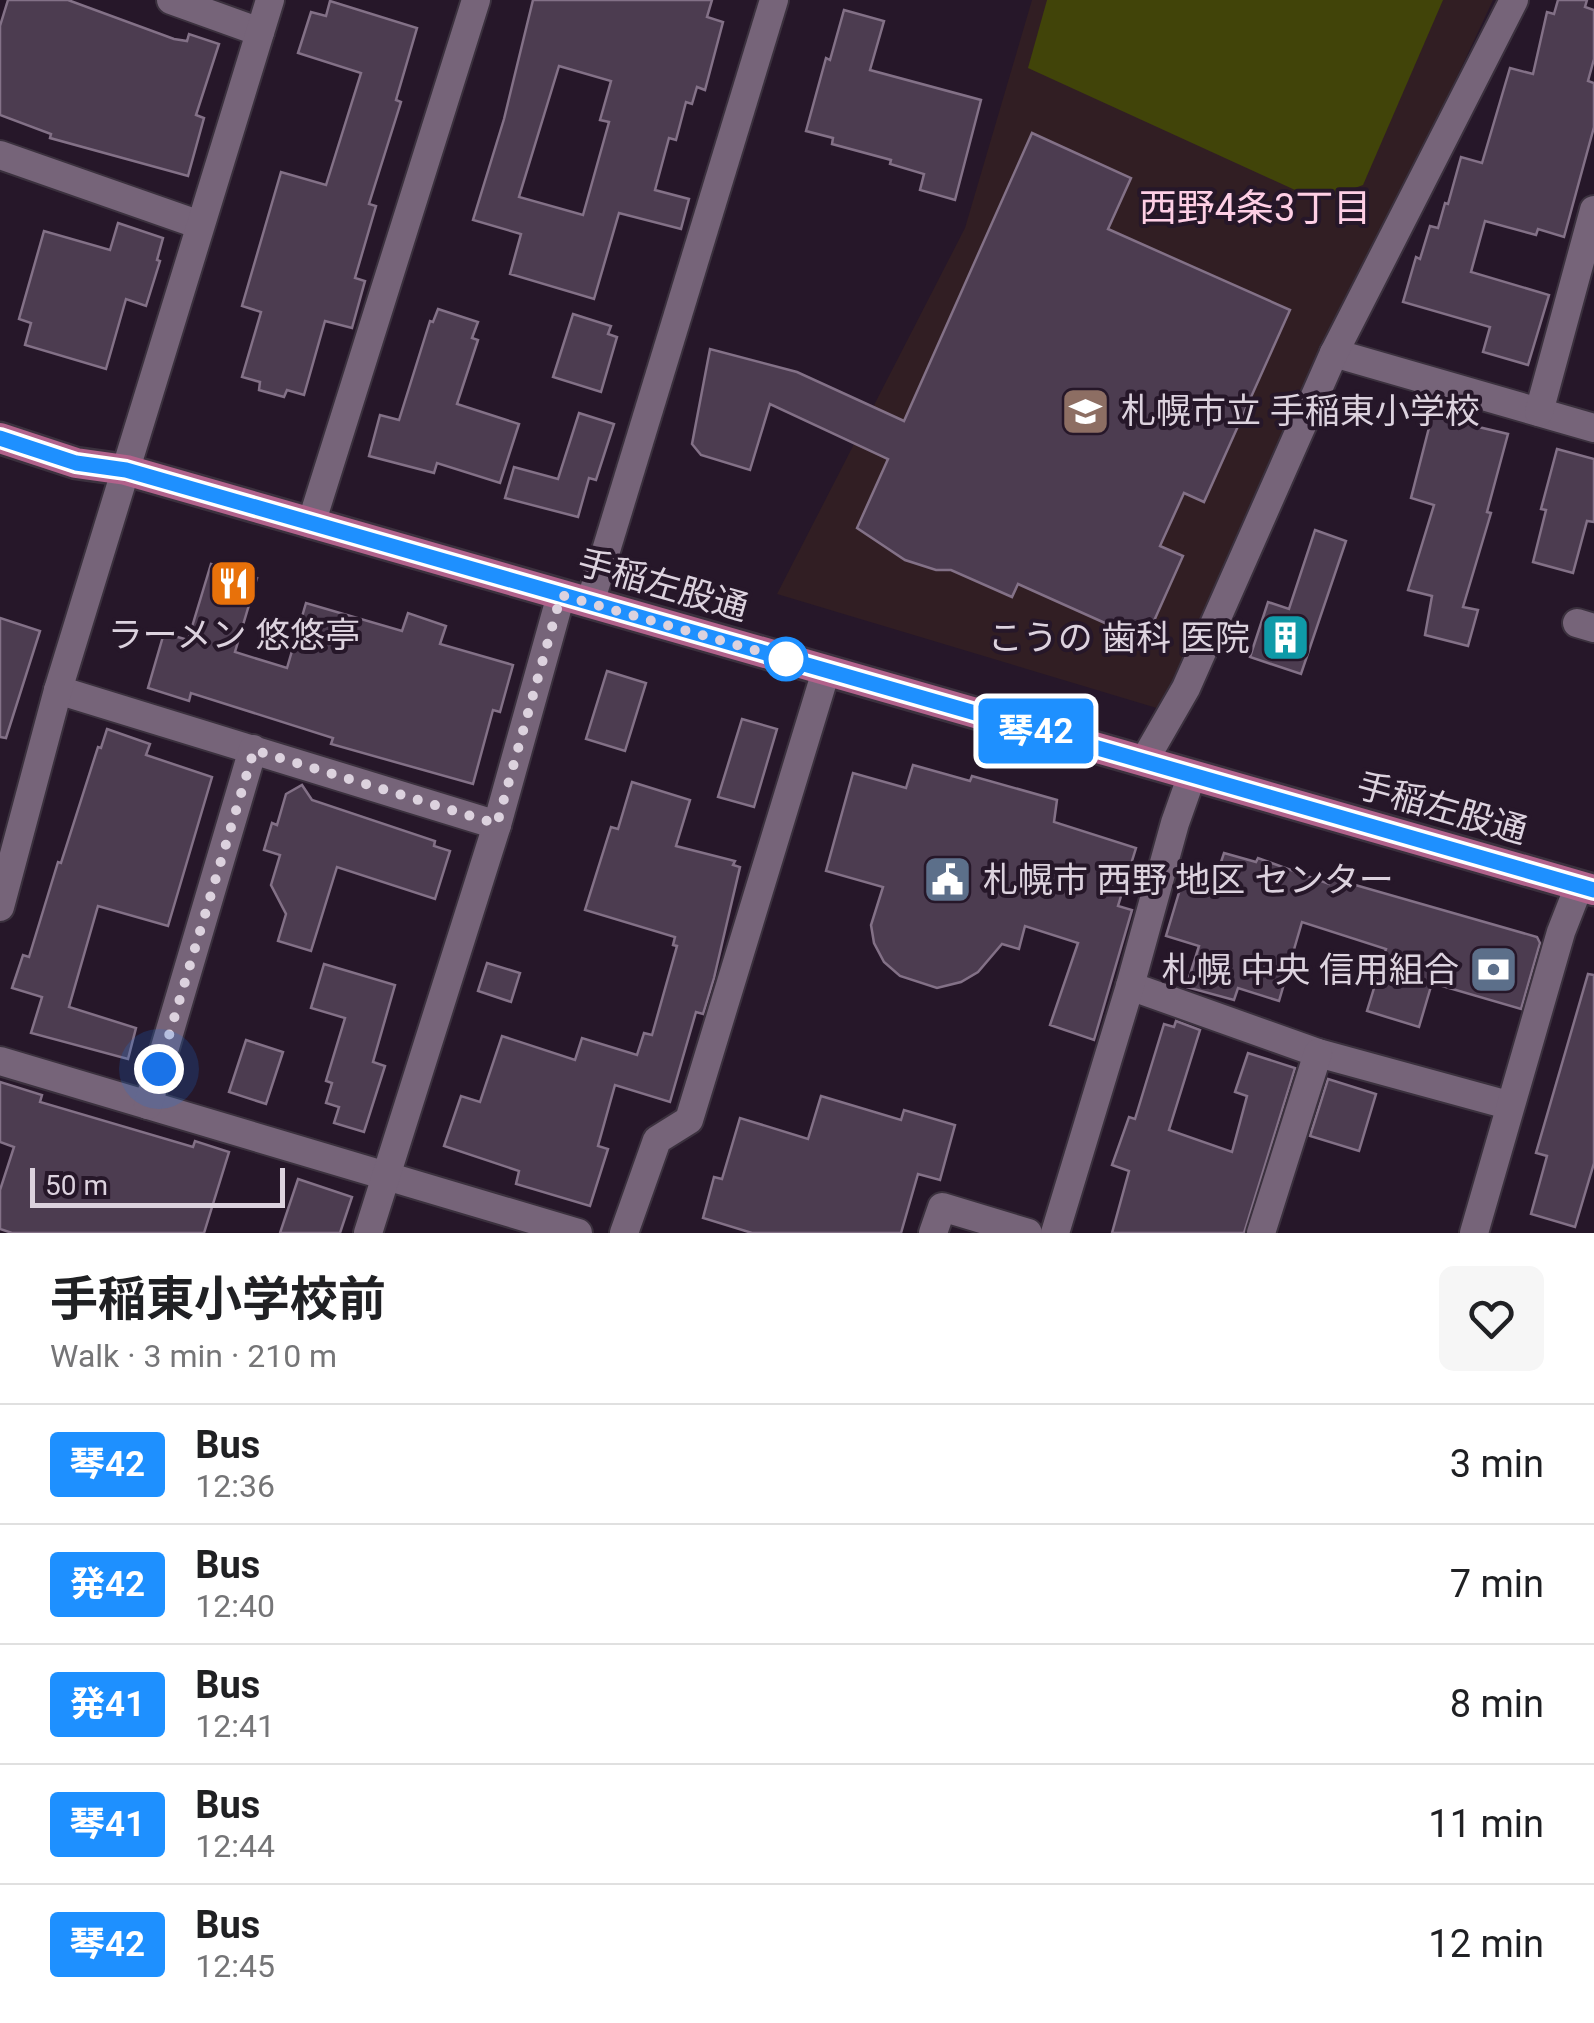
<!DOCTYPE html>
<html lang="en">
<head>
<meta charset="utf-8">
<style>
  body { margin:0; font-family:Roboto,"Noto Sans JP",sans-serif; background:#f6f6f6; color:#202124; height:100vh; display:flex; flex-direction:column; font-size:38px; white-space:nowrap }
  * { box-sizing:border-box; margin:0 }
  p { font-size:32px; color:#757577 }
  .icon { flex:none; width:55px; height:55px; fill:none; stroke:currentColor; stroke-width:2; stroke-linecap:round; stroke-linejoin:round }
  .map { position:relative; height:1233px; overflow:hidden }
  .sheet { display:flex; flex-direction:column; background:#fff; flex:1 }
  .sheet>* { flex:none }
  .badge { padding:0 20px; border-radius:8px; font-size:35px; line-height:65px }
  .scale { position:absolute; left:30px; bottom:25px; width:255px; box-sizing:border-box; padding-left:10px; border:5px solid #dcd2de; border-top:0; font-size:28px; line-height:35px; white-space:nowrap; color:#dcd2de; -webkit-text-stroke:8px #261729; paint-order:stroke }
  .you { position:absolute; width:50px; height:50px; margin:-25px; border:8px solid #fff; border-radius:50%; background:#1a73e8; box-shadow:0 0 0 15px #1a73e833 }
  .map>.badge { position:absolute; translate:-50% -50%; box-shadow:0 0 0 5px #fff }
  .round { display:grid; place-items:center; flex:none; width:105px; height:105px; border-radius:15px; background:#f6f6f6 }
  .summary { display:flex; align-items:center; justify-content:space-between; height:170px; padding:0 50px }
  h1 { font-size:48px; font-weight:700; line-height:75px }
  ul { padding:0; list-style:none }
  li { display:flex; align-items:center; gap:30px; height:120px; padding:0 50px; border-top:2px solid #e0e0e0 }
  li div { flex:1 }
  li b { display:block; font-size:38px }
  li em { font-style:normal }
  li .badge { min-width:110px; font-weight:700; text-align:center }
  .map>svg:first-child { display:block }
</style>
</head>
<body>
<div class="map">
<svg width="1594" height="1233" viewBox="0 0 1594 1233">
  <rect width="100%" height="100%" fill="#261729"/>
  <polygon fill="#311e23" points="1032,0 1493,0 1160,709 777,594 965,228"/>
  <polygon fill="#414409" points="1047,0 1443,0 1363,185 1319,201 1028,68"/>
  <g fill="#4c3c50" stroke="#837187" stroke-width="2.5" fill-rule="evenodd">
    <polygon points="8,0 68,0 174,39 187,41 189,34 219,44 196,115 204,118 188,176 50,138 51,134 0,115 0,26"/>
    <path d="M 533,0 L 712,0 L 707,17 L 723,22 L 705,90 L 697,87 L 692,104 L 686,102 L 676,140 L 669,138 L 655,190 L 689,199 L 681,229 L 619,213 L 594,299 L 510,274 L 521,234 L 473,220 L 504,119 ZM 559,66 L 611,81 L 600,120 L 609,122 L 583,215 L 519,197 Z"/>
    <polygon points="1558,0 1587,0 1585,7 1594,10 1594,59 1588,81 1594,83 1594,127 1564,237 1538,229 1536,235 1485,221 1471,272 1549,295 1528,365 1483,352 1490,327 1403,302 1416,257 1420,259 1430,226 1438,228 1445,203 1448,204 1461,157 1482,163 1510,68 1533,74 1547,12 1554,14"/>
    <polygon points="330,1 417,28 396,100 401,102 369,204 376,206 355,278 365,281 352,328 325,321 304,395 287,390 284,397 259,390 260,382 242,377 261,312 242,306 281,172 326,185 361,73 298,53 311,12 326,16"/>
    <polygon points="844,10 884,21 870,70 981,100 955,200 920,190 924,174 890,164 891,160 832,144 833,138 806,131 826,58 830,60"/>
    <polygon points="1032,133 1131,178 1108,229 1290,310 1204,502 1184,493 1160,546 1183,556 1145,641 1018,584 1012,597 951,570 936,570 905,560 857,528 888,459 770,404 750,470 701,455 692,444 710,349 797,372 904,421"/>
    <polygon points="118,223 163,238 157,260 160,261 146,306 126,299 106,369 25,345 31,323 19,319 44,231 110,250"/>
    <polygon points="438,309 478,322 472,338 478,340 457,404 519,424 500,483 437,463 434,473 369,456 380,415 399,420 430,321 433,322"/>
    <polygon points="573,314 611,326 608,334 617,337 601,392 553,377"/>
    <polygon points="579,413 614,424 596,480 589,478 578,517 505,498 514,467 558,479"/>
    <polygon points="1432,416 1508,434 1487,512 1491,513 1463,607 1478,610 1468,646 1425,635 1432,596 1408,590 1434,505 1411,498"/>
    <polygon points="1557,449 1594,459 1594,522 1587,521 1573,573 1533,562 1546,510 1541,509"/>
    <polygon points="1315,530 1346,541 1301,674 1250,657 1268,602 1289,609"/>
    <polygon points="211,564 257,578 235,652 287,668 306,603 402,631 408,613 446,626 440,644 513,665 500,712 493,710 473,784 331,744 333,738 191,693 189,701 148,688 164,633 188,640"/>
    <polygon points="0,618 40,631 6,738 0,737"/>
    <polygon points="607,671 646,683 625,751 586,739"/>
    <polygon points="742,719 777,729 754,807 718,797"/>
    <polygon points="107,729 150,744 146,755 212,777 168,926 98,906 69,1007 136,1028 128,1059 31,1033 42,997 12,988 23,955 29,957 58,862 61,863 98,747 101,748"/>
    <polygon points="913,765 970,781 972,776 1057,800 1054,822 1136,848 1118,906 1132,910 1094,1040 1050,1025 1078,943 1025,926 1019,949 1002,944 978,972 961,982 937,988 900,976 884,962 874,943 871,925 883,887 826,871 853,773 906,788"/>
    <polygon points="632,782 690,800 676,846 735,861 733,865 740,867 714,978 703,1014 696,1012 670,1102 615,1085 598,1146 608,1149 590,1206 516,1184 519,1171 444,1146 461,1096 480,1102 502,1036 575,1060 582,1038 637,1055 644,1033 652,1035 677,946 673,945 675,937 585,910 611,827 618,829"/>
    <polygon points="302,785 312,800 435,841 434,846 450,851 435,899 337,867 311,951 278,941 286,914 271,885 280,855 264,850 272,823 277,825 286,794"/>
    <polygon points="1224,853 1256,862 1258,858 1329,884 1331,878 1537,937 1540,943 1521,1009 1432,983 1419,1027 1367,1011 1386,949 1302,922 1279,1001 1238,988 1234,1000 1186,987 1199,946 1166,936 1187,866 1217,874"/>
    <polygon points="487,963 520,973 511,1002 478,991"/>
    <polygon points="324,964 395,985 373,1062 385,1066 364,1132 334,1123 339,1107 326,1103 332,1083 326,1081 345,1018 311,1008"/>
    <polygon points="1588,974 1594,975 1594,1163 1575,1227 1531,1214 1547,1156 1536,1153"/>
    <polygon points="1176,1021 1200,1030 1169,1130 1232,1152 1247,1096 1235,1092 1248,1053 1295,1068 1244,1233 1112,1233 1129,1171 1112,1165 1129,1117 1135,1119 1164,1024 1174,1027"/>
    <polygon points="246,1040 283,1052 266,1104 229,1092"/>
    <polygon points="1328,1079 1376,1094 1359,1151 1310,1136"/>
    <polygon points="0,1082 42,1095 40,1102 193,1147 195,1141 229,1152 204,1233 12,1233 0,1229 0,1190 14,1147 0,1142"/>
    <polygon points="821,1096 901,1120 904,1110 955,1125 940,1180 918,1174 901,1233 752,1233 703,1218 714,1177 722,1179 740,1118 808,1139"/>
    <polygon points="298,1179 352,1197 340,1233 280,1233"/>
  </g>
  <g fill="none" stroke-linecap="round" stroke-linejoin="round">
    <defs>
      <g id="street">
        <polyline points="171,0 260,32"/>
        <polyline points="0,155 200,225"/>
        <polyline points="1334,353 1594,428"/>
        <polyline points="1539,412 1594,210"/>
        <polyline points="311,524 476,0"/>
        <polyline points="590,603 774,0"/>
        <polyline points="1577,623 1594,628"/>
        <polyline points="58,690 497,825"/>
        <polyline points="1144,761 1186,688 1334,353 1514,0"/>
        <polyline points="0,907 58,690 270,0"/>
        <polyline points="1130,986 1318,1053 1508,1105"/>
        <polyline points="0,1061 578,1233"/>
        <polyline points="148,1105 253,749"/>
        <polyline points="368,1233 497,825 561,595"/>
        <polyline points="624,1233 657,1140 689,1120 826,671"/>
        <polyline points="933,1233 942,1207 1028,1233"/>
        <polyline points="1055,1233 1130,986 1175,823 1192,775"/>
        <polyline points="1261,1233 1318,1053"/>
        <polyline points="1474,1233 1561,932 1579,886"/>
      </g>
      <polyline id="primary" points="0,438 76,463 126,470 1594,890"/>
    </defs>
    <use href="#street" stroke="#3b313e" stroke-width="32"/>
    <use href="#primary" stroke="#3b313e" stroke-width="35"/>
    <use href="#street" stroke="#766479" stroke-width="28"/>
    <use href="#primary" stroke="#b1628b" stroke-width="30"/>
  </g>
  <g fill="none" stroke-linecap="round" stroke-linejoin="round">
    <defs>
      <polyline id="line" points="0,438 76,463 126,470 1594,890"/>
    </defs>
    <use href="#line" stroke="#fff" stroke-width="22"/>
    <use href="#line" stroke="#1e90ff" stroke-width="15"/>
    <polyline stroke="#dcd2de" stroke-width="10" stroke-dasharray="0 18" points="159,1069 254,750 497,824 561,595 793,661 786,659"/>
  </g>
  <defs>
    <symbol id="school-square" viewBox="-11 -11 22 22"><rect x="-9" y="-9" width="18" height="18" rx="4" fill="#8d6e63" stroke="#261729"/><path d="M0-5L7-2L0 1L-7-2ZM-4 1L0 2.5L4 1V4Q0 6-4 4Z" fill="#fff"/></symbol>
    <symbol id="restaurant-square" viewBox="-11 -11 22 22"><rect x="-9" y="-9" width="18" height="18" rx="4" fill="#e8710a" stroke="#261729"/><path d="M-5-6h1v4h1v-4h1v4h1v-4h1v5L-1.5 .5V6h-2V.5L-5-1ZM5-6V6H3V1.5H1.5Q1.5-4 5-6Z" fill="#fff"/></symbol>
    <symbol id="building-square" viewBox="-11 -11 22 22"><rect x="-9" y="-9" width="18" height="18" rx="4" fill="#0f9aa8" stroke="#261729"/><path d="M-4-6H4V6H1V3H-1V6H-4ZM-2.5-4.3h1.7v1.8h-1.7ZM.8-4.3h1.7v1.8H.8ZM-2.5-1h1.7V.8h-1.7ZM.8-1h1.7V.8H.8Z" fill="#fff"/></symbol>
    <symbol id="civic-square" viewBox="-11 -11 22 22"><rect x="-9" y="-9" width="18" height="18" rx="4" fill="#5c6f8a" stroke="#261729"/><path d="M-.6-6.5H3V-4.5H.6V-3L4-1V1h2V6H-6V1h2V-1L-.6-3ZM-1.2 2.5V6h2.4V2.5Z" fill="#fff"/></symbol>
    <symbol id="bank-square" viewBox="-11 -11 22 22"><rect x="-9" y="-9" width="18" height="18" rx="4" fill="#5c6f8a" stroke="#261729"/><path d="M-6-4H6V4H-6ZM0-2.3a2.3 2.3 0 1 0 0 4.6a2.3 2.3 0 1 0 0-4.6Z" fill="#fff"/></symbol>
  </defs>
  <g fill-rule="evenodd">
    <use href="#school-square" x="1058" y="384" width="55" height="55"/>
    <use href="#restaurant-square" x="206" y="556" width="55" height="55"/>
    <use href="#building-square" x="1258" y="610" width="55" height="55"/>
    <use href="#civic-square" x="920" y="852" width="55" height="55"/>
    <use href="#bank-square" x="1466" y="942" width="55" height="55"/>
  </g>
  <circle fill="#fff" stroke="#1e90ff" stroke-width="5" cx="786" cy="659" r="20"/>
  <g text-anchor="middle" stroke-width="8" stroke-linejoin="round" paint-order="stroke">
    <g font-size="35" fill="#dcd2de" stroke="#261729" text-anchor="start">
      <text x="1121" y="423">札幌市立 手稲東小学校</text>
      <text x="234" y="647" text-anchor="middle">ラーメン 悠悠亭</text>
      <text x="1250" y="650" text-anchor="end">こうの 歯科 医院</text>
      <text x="983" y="892">札幌市 西野 地区 センター</text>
      <text x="1459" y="982" text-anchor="end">札幌 中央 信用組合</text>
    </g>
    <g font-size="35" fill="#dcd2de" stroke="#261729">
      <text transform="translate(663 585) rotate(16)" y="12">手稲左股通</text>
      <text transform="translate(1442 808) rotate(16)" y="12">手稲左股通</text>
    </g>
    <g font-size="38" fill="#fecfe5" stroke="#261729">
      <text x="1255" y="221">西野4条3丁目</text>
    </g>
  </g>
</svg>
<div class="scale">50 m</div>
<div class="you" style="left:159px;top:1069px"></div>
<b class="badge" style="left:1036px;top:731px;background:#1e90ff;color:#fff">琴42</b>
</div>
<section class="sheet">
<div class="summary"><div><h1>手稲東小学校前</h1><p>Walk · 3 min · 210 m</p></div><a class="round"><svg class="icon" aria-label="heart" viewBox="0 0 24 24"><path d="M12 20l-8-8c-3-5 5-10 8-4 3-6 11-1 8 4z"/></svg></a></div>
<ul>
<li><span class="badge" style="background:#1e90ff;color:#fff">琴42</span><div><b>Bus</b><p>12:36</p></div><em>3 min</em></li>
<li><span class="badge" style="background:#1e90ff;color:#fff">発42</span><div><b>Bus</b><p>12:40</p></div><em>7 min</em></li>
<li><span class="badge" style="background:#1e90ff;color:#fff">発41</span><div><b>Bus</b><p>12:41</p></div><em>8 min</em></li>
<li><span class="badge" style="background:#1e90ff;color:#fff">琴41</span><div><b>Bus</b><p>12:44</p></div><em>11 min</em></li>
<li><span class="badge" style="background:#1e90ff;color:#fff">琴42</span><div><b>Bus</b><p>12:45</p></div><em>12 min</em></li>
</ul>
</section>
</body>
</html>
